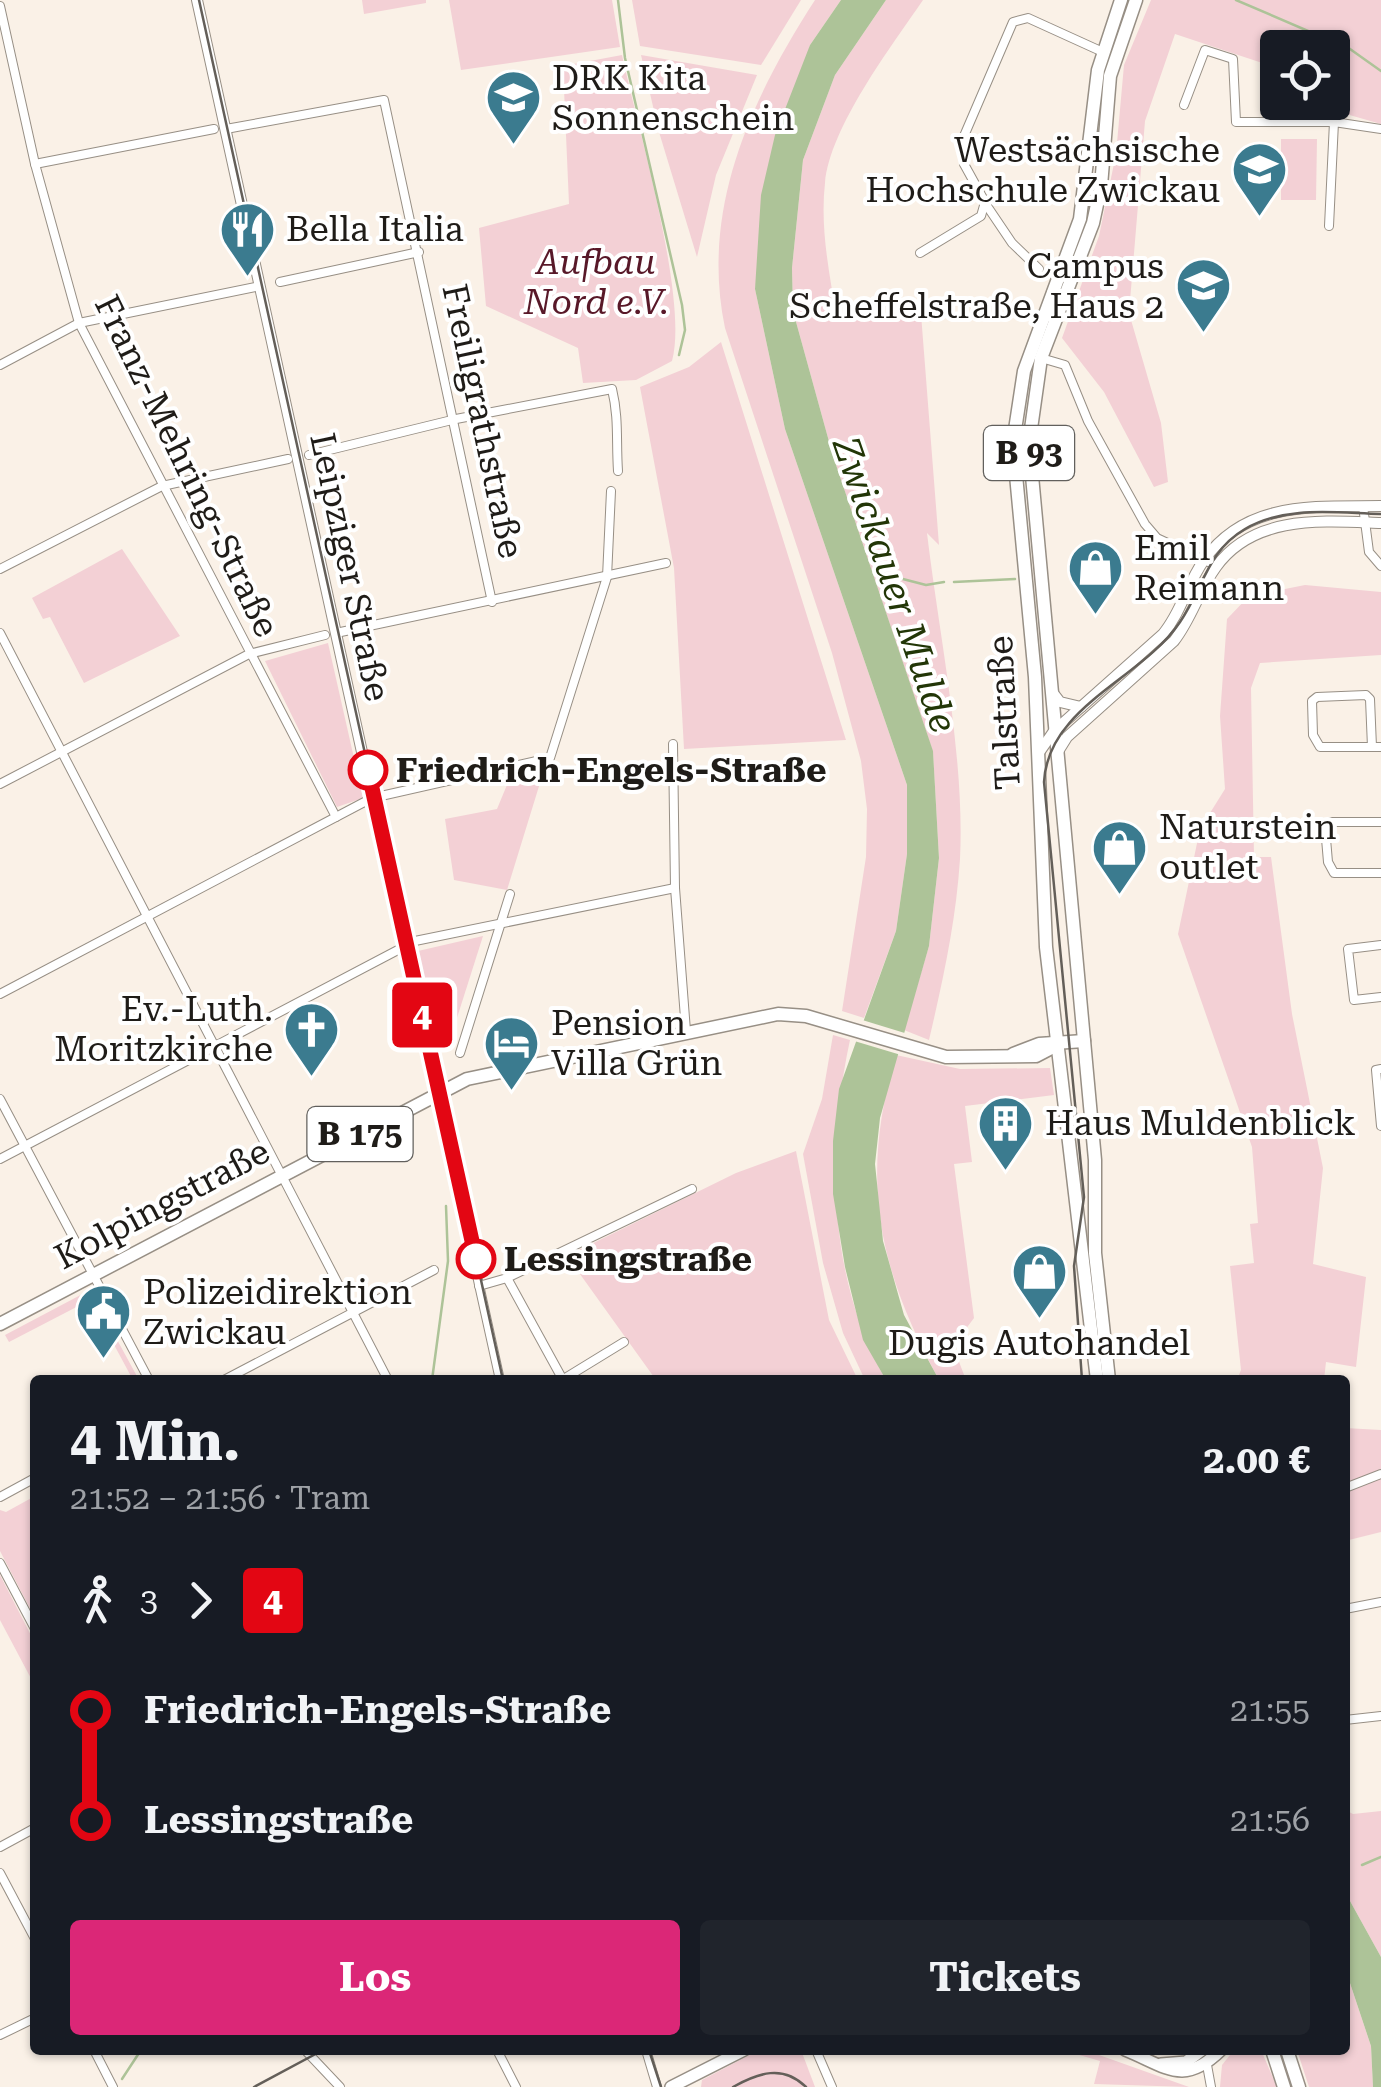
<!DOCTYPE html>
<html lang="de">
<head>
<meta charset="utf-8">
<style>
  body { margin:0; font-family:"Roboto Serif",serif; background:#20242c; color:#f1f3f6; height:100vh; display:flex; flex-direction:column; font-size:38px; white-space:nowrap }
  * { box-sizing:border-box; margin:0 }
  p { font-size:32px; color:#9ea1a6 }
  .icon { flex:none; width:55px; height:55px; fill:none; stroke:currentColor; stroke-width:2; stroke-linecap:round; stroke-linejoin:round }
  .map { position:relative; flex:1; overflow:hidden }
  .sheet { position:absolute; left:30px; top:1375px; width:1320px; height:680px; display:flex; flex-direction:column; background:#171b24; border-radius:10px; box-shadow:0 2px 8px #0004 }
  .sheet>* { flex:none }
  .badge { padding:0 20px; border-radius:8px; font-size:35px; line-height:65px }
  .tools { position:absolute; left:1260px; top:30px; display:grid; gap:20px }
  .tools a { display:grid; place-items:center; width:90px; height:90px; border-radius:10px; background:#171b24; box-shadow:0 2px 8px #0004; font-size:50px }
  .map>.badge { position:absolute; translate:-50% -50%; box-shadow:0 0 0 5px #fff }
  .legs { display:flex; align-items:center; gap:15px; height:110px; padding:0 40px; font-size:32px }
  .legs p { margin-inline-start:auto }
  .headline { display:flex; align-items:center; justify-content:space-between; height:170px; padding:0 40px }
  h1 { font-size:55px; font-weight:700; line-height:75px }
  .action { display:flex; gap:20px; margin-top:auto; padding:20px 40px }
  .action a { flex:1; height:115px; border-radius:10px; background:#db2777; color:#fff; font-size:40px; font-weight:700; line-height:115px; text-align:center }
  .action a+a { background:#20242c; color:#f1f3f6 }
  ul { padding:0 40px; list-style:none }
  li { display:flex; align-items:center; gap:35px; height:110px; font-size:38px }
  li i { display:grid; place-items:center; width:15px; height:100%; margin:0 12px; background:currentColor }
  li i::after { content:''; width:25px; height:25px; margin:-12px; border:8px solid; border-radius:50%; background:#171b24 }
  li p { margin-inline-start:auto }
  li:first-child i { background:linear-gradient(#0000 50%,currentColor 0) }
  li:last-child i { background:linear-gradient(currentColor 50%,#0000 0) }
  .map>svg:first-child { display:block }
</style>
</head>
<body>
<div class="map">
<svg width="1381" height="2087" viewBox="0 0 1381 2087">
  <rect width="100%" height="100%" fill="#faf1e7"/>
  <g fill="#f3d0d5">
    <polygon points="362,0 426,0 426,3 364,14"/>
    <polygon points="449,0 612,0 620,47 461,70"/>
    <polygon points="632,0 801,0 761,65 640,46"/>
    <path d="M 815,0 L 841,0 L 810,45 L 755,289 L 785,429 L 907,785 L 907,854 L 896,931 L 864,1018 L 842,1011 L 866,857 L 867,809 L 861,761 L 832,653 L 725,328 C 700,209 751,99 815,0 Z"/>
    <path d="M 886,0 L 923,0 C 891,47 830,127 825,183 C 820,227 829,271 836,314 L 921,314 L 939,545 L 927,533 C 939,635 965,757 960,859 C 956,921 943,980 929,1040 L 904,1030 L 929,946 L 939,858 L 933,752 L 833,456 L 793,311 L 792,268 L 803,160 L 835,75 Z"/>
    <polygon points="1151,0 1381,0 1381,124 1325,108 1321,103 1332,102 1332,48 1278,48 1277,68 1175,34 1145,121 1129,313 1161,423 1168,482 1154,487 1104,392 1062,338 1099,236 1116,154 1124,65"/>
    <path d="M 622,55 C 637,125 689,300 672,361 L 636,380 L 583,383 L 578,348 L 486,306 L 479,228 L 569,204 L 563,66 Z"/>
    <polygon points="641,55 757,75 716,175 697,257 659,132"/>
    <polygon points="1281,139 1317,139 1316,200 1281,200"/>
    <polygon points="721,342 846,740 684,749 674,568 640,387 689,367"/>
    <polygon points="122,549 180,636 84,683 50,617 43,619 32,598"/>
    <polygon points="1305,585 1381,592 1381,655 1260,663 1251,688 1254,857 1271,857 1292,1014 1323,1168 1313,1264 1366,1277 1356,1367 1326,1362 1324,1380 1237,1380 1241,1370 1230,1266 1254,1263 1250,1224 1258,1223 1252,1147 1178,934 1200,829 1225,789 1220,716 1227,619 1249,596"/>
    <polygon points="328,643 363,798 337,807 265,661"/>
    <polygon points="509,780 540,783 507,890 454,880 445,819 497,809"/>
    <polygon points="483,936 449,1043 439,1044 418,951"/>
    <path d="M 833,1035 L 850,1040 C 826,1150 828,1280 886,1380 L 865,1380 L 843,1333 L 823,1263 L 803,1154 L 822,1099 Z"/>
    <path d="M 896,1055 L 960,1069 L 1050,1068 L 1054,1095 L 965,1106 L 972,1162 L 954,1164 L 974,1318 L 953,1346 L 966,1380 L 939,1380 C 878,1268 859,1180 896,1055 Z"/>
    <polygon points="796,1151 829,1320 858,1380 656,1380 567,1256 736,1173"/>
    <polygon points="90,1290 139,1380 133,1380 90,1300 9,1342 5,1335"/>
    <polygon points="1345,1428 1381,1430 1381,1532 1345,1541"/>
    <polygon points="35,1496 35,1618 0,1551 0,1510 6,1512"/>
    <polygon points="0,1575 35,1643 35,1686 0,1620"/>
    <polygon points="1345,1810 1353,1814 1381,1811 1381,1957 1345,1892"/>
    <polygon points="1345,1968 1371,2046 1373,2087 1309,2087 1297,2050 1345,2050"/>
    <polygon points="759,2050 801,2050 815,2087 701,2087 702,2080"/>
    <polygon points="1062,2050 1085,2050 1189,2087 1094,2084 1100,2061"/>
    <polygon points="1234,2050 1261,2050 1277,2087 1220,2087 1222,2065"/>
  </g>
  <g fill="#adc398">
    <polygon points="841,0 886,0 835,75 803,160 792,268 793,311 833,456 933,751 939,858 929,946 880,1118 875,1164 883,1241 904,1315 939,1380 886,1380 863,1340 845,1267 833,1194 833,1141 839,1089 896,931 907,854 907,785 785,429 755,289 761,195 775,135 810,45"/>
    <polygon points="1345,1892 1381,1957 1381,2087 1373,2087 1371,2046 1345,1968"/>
  </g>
  <polygon fill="#faf1e7" points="859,1019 908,1034 901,1055 851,1040"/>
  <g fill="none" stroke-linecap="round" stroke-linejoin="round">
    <g stroke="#adc398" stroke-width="2.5">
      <polyline points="618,0 625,58 682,305 685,330 679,355"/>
      <polyline points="1236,0 1350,49 1381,71"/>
      <polyline points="872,571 926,585 944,582"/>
      <polyline points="954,582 1015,579"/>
      <polyline points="432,1380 448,1261 446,1206"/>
      <polyline points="1362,1865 1381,1857"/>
      <polyline points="122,2079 141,2050"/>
    </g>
    <defs>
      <g id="minor">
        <polyline points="0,6 35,164 79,323 336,817"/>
        <polyline points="1184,105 1205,50 1233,59 1236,122 1334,122"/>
        <polyline points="226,129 384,100 492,602"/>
        <polyline points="35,164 214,129"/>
        <polyline points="985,203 1012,243 1039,269"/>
        <polyline points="1329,226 1334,122 1381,129"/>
        <polyline points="920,253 981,216 985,202 964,164 964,136 1013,22 1028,18 1105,53"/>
        <polyline points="280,282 419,252"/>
        <polyline points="1041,358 1065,365 1088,421 1145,524 1157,538 1217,566"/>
        <polyline points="0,365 79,323 260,286"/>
        <path d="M 309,455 L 456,419 L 612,389 C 619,418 616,441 618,471"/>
        <polyline points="1363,506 1369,552 1381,566"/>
        <polyline points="0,569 162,486 288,459"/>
        <polyline points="0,633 388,1380"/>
        <polyline points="336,633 666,563"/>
        <polyline points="673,744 675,888 686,1031"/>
        <polyline points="1372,747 1370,699 1366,695 1317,697 1312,701 1313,735 1320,747 1381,747"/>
        <polyline points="0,784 249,654 325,635"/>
        <polyline points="1381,822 1331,822 1325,827 1328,862 1334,873 1381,873"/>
        <polyline points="1381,945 1348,949 1354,1000 1381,997"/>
        <polyline points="0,994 372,798 550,758 607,577 611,491"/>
        <polyline points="460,1053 510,894"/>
        <polyline points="1381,1069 1376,1070 1381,1126"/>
        <polyline points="437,1094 500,1380"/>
        <polyline points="0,1099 149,1380"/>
        <polyline points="0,1159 415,941 675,888"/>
        <polyline points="507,1278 563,1380"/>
        <polyline points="479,1286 507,1278 692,1189"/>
        <polyline points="224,1380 434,1270"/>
        <polyline points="562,1380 624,1342"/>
        <polyline points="1345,1488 1381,1474"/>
        <polyline points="0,1497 35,1478"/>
        <polyline points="0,1563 35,1629"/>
        <polyline points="1345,1609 1381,1602"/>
        <polyline points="1345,1720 1381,1716"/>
        <polyline points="0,1847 35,1828"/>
        <polyline points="0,1873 35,1939"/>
        <polyline points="0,2035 35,2018"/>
        <polyline points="94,2050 113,2087"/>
        <polyline points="305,2050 340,2087"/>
        <polyline points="497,2050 516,2087"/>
        <polyline points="646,2050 657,2087"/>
        <polyline points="816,2050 832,2087"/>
        <polyline points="1207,2065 1211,2087"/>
      </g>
      <g id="tertiary">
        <polyline points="197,0 437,1094"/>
        <polyline points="1053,693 1060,702 1081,707"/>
        <path d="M 1057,753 L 1067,737 L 1174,641 C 1192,618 1199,590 1216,567 C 1254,514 1324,521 1381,523"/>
        <path d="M 1038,754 L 1054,731 L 1163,634 C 1182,611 1187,584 1204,560 C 1247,500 1315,507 1381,506"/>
      </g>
      <g id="secondary">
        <path d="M 1125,2050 C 1167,2067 1183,2087 1221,2050"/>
        <polyline points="1161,2064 1186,2062 1202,2050"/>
        <polyline points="671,2087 744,2050"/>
      </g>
      <g id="primary">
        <polyline points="1013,1054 1039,1044 1084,1041"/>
        <polyline points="0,1324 467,1079 778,1014 806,1016 946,1057 1036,1056 1059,1044"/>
        <polyline points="1097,1380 1046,947 1035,677 1013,443 1024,371 1080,219 1098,70 1121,0"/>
        <polyline points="1109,1380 1095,1253 1095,1160 1029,443 1041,358 1093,223 1101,186 1110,76 1136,0"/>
        <polyline points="1272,2050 1284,2087"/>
        <polyline points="1287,2050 1299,2087"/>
      </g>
    </defs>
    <use href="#minor" stroke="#978f85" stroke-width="10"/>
    <use href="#tertiary" stroke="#978f85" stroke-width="12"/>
    <use href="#secondary" stroke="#978f85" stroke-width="14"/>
    <use href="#primary" stroke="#978f85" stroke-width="15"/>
    <use href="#minor" stroke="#fff" stroke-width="8"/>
    <use href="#tertiary" stroke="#fff" stroke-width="10"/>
    <use href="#secondary" stroke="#fff" stroke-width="11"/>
    <use href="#primary" stroke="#fff" stroke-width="12"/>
    <g stroke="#645f59" stroke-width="2.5">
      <polyline points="199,0 503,1380"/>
      <path d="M 1082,1380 L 1074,1266 L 1084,1197 L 1044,782 C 1048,706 1142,679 1180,622 C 1203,589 1207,551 1245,529 C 1286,505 1336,513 1381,514"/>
      <polyline points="649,2050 661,2087"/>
      <polyline points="254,2087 323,2050"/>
      <path d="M 733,2087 C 758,2073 783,2064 806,2087"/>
    </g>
  </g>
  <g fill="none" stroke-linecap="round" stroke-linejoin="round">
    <defs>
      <polyline id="line-1" points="368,770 476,1259"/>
    </defs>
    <use href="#line-1" stroke="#fff" stroke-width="22"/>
    <use href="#line-1" stroke="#e30613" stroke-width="15"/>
  </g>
  <defs>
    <symbol id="school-pin" viewBox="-11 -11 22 30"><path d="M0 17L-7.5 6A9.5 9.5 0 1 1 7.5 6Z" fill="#3b7b8f" stroke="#fff"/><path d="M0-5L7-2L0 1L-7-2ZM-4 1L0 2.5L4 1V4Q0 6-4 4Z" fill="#fff"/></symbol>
    <symbol id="university-pin" viewBox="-11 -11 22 30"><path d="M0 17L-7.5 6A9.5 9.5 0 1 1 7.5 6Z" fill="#3b7b8f" stroke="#fff"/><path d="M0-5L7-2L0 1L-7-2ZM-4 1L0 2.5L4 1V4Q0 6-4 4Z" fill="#fff"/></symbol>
    <symbol id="restaurant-pin" viewBox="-11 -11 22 30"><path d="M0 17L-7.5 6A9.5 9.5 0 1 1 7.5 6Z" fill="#3b7b8f" stroke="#fff"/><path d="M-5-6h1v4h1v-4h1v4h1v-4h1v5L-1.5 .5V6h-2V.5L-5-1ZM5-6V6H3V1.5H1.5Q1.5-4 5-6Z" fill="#fff"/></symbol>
    <symbol id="shop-pin" viewBox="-11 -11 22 30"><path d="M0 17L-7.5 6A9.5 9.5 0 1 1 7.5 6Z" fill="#3b7b8f" stroke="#fff"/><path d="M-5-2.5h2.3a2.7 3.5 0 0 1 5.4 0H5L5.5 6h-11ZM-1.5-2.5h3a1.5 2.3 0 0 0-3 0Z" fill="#fff"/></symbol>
    <symbol id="church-pin" viewBox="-11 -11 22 30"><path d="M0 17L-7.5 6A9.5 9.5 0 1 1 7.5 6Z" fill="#3b7b8f" stroke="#fff"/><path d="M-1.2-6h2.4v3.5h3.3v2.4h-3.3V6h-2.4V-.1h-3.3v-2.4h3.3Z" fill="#fff"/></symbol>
    <symbol id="hotel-pin" viewBox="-11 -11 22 30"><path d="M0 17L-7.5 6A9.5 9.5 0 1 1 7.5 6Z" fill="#3b7b8f" stroke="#fff"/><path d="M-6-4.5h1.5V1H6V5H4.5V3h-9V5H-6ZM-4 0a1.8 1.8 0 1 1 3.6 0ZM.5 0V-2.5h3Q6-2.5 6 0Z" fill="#fff"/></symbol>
    <symbol id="building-pin" viewBox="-11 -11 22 30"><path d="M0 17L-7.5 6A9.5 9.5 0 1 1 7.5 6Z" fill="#3b7b8f" stroke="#fff"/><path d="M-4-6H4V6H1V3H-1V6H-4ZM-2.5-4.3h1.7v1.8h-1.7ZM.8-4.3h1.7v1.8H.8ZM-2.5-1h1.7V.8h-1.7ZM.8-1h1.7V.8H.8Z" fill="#fff"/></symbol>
    <symbol id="civic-pin" viewBox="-11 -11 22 30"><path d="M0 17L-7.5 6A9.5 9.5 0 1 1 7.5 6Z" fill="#3b7b8f" stroke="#fff"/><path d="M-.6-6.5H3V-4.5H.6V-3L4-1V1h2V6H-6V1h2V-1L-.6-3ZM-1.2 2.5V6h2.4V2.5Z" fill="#fff"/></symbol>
  </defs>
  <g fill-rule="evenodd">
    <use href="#school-pin" x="482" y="66" width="63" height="86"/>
    <use href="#university-pin" x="1228" y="138" width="63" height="86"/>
    <use href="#restaurant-pin" x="216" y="198" width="63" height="86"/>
    <use href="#university-pin" x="1172" y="254" width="63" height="86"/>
    <use href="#shop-pin" x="1064" y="536" width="63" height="86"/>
    <use href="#shop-pin" x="1088" y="816" width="63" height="86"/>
    <use href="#church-pin" x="280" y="998" width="63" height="86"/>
    <use href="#hotel-pin" x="480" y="1012" width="63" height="86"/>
    <use href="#building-pin" x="974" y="1092" width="63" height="86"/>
    <use href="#shop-pin" x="1008" y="1240" width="63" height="86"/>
    <use href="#civic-pin" x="72" y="1280" width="63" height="86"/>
  </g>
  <g fill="#fff" stroke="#e30613" stroke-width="5">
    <circle cx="368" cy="770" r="18"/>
    <circle cx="476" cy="1259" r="18"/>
  </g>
  <g text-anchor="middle" stroke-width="8" stroke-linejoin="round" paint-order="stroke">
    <g fill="#fff" stroke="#62605d" stroke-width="2.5">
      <rect x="984" y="426" width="90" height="54" rx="8"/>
      <rect x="307.5" y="1107" width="105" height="54" rx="8"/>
    </g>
    <g font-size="32" font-weight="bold" fill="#1f1c18">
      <text x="1029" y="464">B 93</text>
      <text x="360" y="1145">B 175</text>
    </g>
    <g font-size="35" fill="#1f1c18" stroke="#fff" text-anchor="start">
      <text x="552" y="90">DRK Kita<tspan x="552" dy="40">Sonnenschein</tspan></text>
      <text x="1220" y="162" text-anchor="end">Westsächsische<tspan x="1220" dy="40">Hochschule Zwickau</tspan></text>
      <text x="286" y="241">Bella Italia</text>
      <text x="1164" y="278" text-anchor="end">Campus<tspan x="1164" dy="40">Scheffelstraße, Haus 2</tspan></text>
      <text x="1134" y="560">Emil<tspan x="1134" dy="40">Reimann</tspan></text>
      <text x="1159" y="839">Naturstein<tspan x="1159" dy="40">outlet</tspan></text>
      <text x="273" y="1021" text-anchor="end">Ev.-Luth.<tspan x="273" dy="40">Moritzkirche</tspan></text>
      <text x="551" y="1035">Pension<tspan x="551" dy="40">Villa Grün</tspan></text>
      <text x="1045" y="1135">Haus Muldenblick</text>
      <text x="143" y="1304">Polizeidirektion<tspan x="143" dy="40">Zwickau</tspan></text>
      <text x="1039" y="1355" text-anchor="middle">Dugis Autohandel</text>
    </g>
    <g font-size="35" font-style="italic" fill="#581828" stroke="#fff">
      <text x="596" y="274">Aufbau<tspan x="596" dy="40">Nord e.V.</tspan></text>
    </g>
    <g font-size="35" fill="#1f1c18" stroke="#fff">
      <text transform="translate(483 421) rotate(78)" y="12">Freiligrathstraße</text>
      <text transform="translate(187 466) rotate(64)" y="12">Franz-Mehring-Straße</text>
      <text transform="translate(350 567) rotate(78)" y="12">Leipziger Straße</text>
      <text transform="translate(1004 713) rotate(-93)" y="12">Talstraße</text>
      <text transform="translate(162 1204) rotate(-28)" y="12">Kolpingstraße</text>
    </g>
    <g font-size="35" font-weight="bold" fill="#1f1c18" stroke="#fff" text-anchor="start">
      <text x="396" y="782">Friedrich-Engels-Straße</text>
      <text x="504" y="1271">Lessingstraße</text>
    </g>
    <g font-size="38" font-style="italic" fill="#223607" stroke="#fff">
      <text transform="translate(895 585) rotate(71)" y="13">Zwickauer Mulde</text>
    </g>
  </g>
</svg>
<div class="tools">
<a><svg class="icon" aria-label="locate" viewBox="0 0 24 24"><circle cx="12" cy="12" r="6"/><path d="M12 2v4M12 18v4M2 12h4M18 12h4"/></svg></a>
</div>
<b class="badge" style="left:422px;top:1015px;background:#e30613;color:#fff">4</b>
<section class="sheet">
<div class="headline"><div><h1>4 Min.</h1><p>21:52 – 21:56 · Tram</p></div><b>2.00 €</b></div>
<div class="legs"><svg class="icon" aria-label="walk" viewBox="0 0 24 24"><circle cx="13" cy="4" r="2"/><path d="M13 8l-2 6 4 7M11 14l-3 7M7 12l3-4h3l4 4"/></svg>3<svg class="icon" aria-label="forward" viewBox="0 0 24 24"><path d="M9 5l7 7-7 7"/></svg><b class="badge" style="background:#e30613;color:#fff">4</b></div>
<ul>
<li><i style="color:#e30613"></i><b>Friedrich-Engels-Straße</b><p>21:55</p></li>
<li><i style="color:#e30613"></i><b>Lessingstraße</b><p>21:56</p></li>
</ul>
<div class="action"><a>Los</a><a>Tickets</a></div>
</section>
</div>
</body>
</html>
